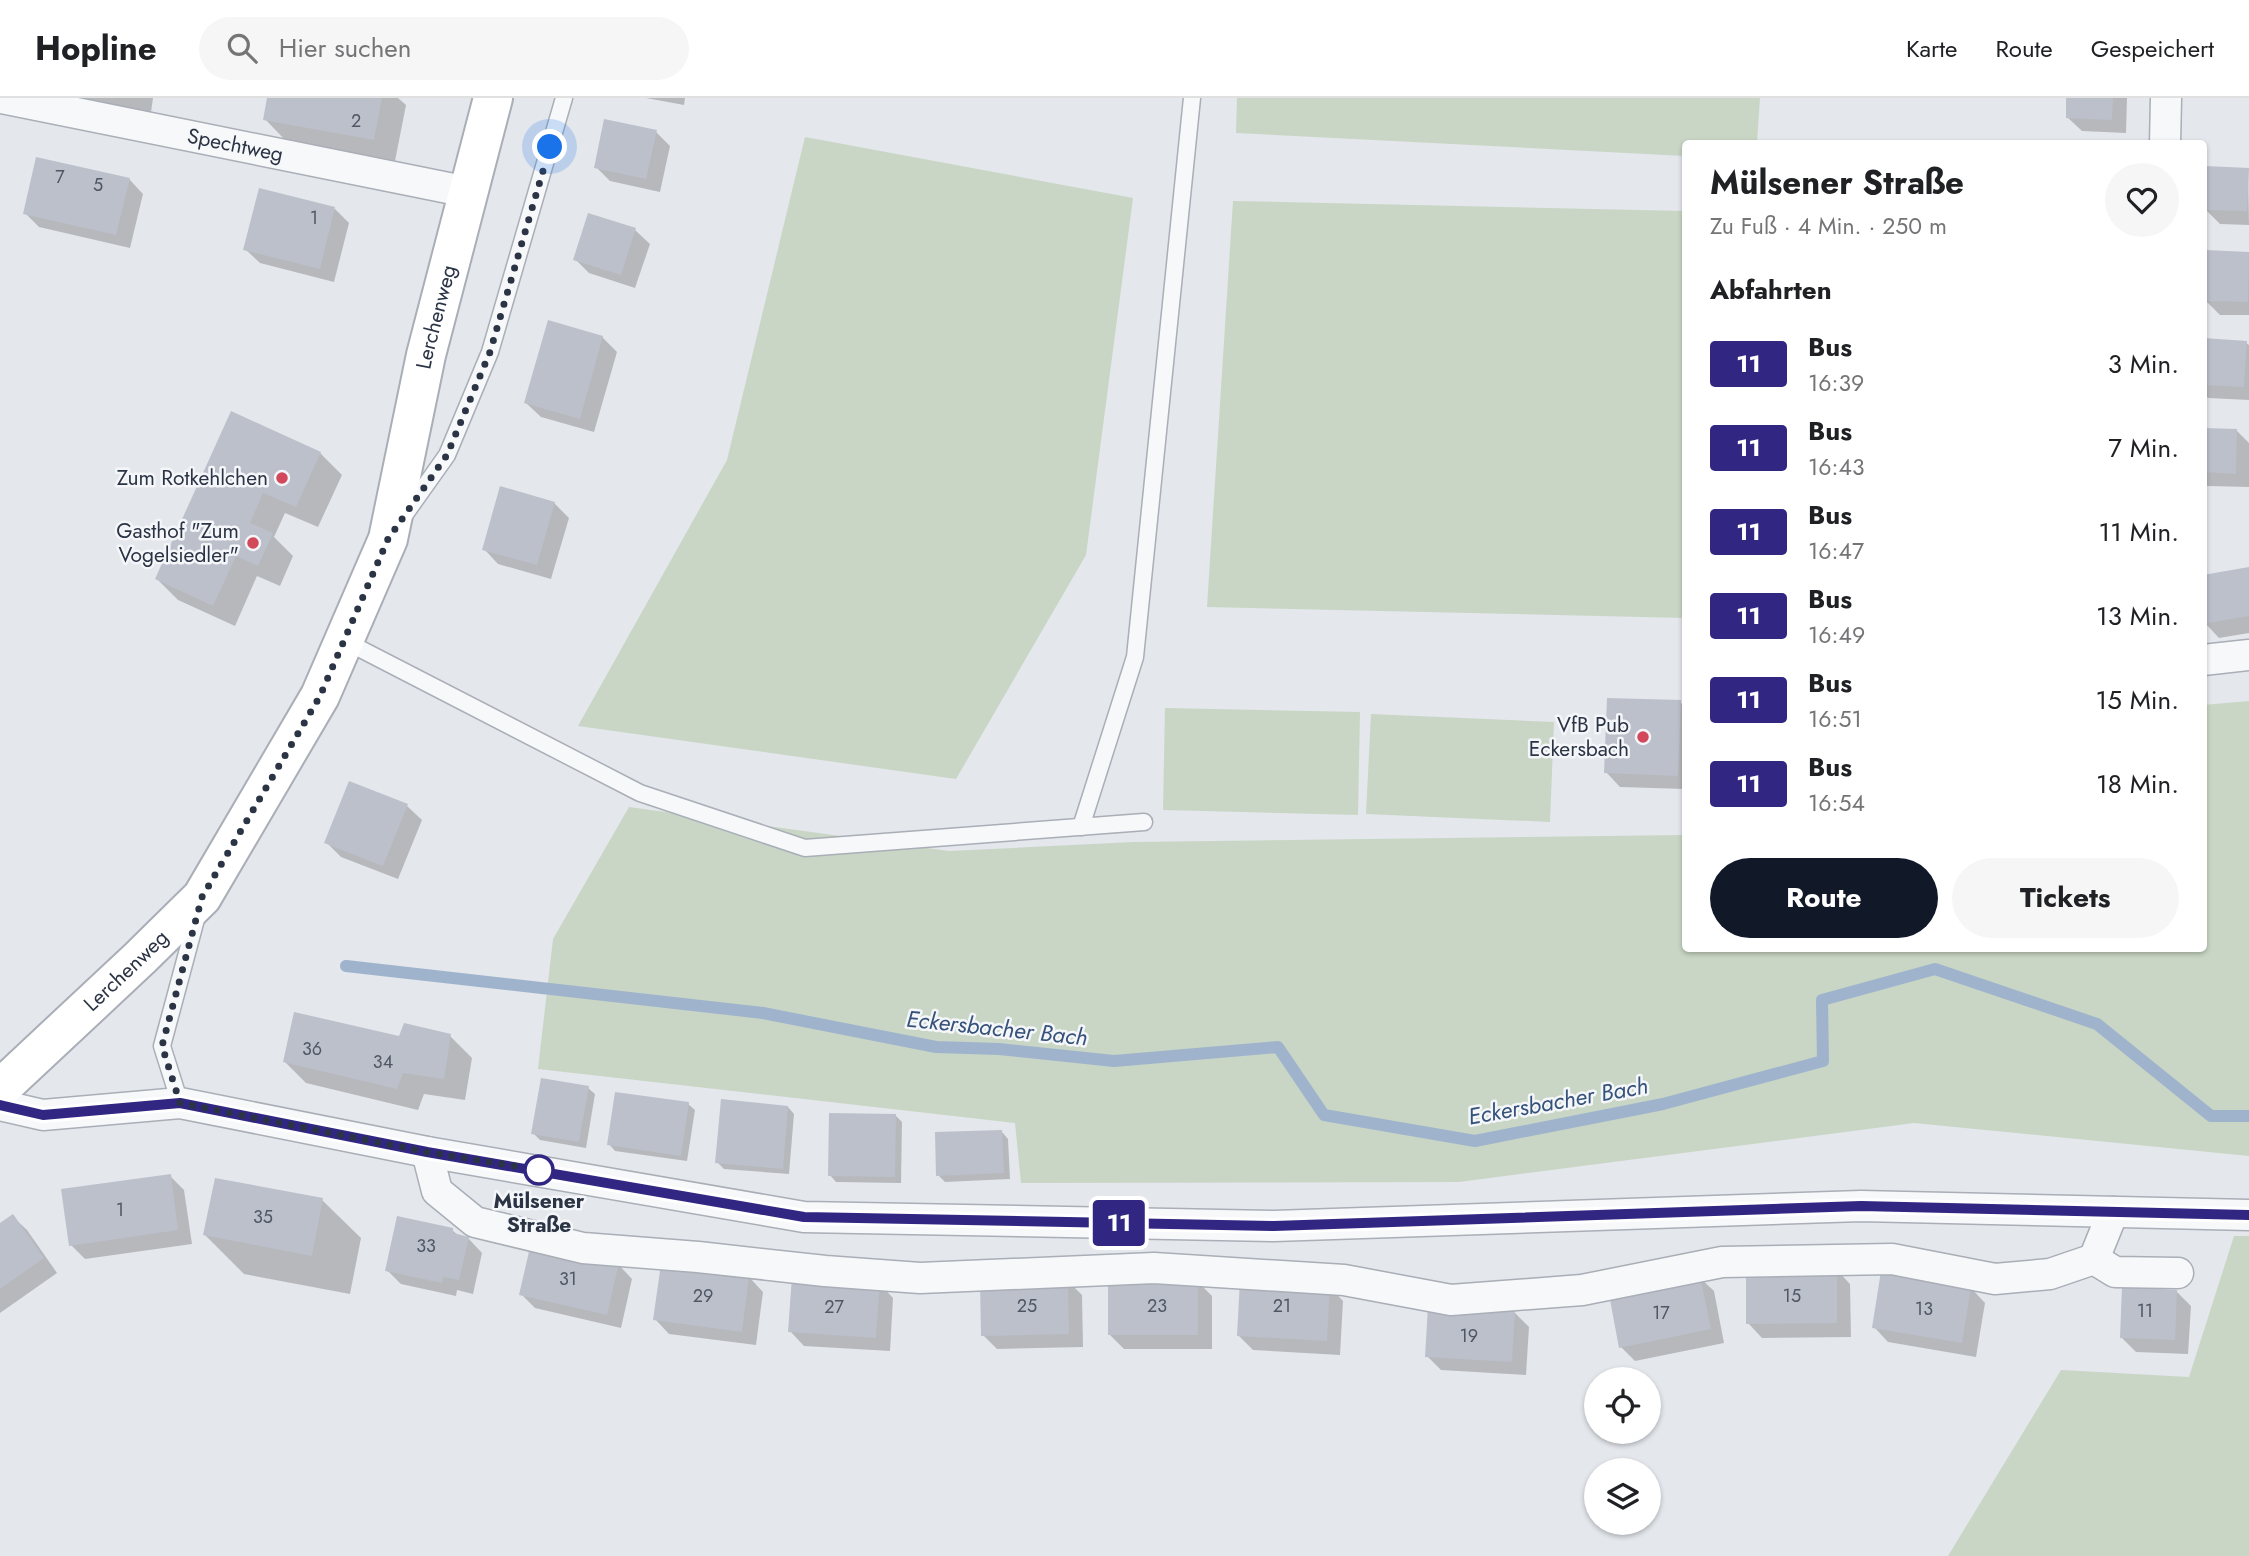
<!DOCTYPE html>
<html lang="de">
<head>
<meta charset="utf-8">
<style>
  body { margin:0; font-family:Jost,sans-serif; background:#f6f6f6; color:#202124; height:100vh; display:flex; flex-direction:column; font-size:26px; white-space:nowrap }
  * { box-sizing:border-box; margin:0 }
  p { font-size:23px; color:#757577 }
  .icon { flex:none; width:38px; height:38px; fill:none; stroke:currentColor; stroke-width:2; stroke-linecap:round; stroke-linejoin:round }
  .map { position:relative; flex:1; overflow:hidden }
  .panel { position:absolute; left:1682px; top:42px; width:525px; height:812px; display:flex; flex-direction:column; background:#fff; border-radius:7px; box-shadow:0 2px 5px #0004 }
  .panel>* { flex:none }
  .badge { padding:0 14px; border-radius:5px; font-size:24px; line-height:46px }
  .buttons { position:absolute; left:1584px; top:1269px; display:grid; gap:14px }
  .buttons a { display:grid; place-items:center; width:77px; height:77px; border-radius:50%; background:#fff; box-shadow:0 2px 5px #0004; font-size:35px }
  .you { position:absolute; width:35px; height:35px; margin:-18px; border:5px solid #fff; border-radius:50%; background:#1a73e8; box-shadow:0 0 0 10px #1a73e833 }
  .map>.badge { position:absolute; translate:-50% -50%; box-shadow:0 0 0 4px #fff }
  h2 { padding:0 28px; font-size:26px; line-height:63px }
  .round { display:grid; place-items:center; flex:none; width:74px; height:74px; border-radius:37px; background:#f6f6f6 }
  .overview { display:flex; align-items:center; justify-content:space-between; height:119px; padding:0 28px }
  h1 { font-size:33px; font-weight:700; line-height:52px }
  .button { display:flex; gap:14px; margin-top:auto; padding:14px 28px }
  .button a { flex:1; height:80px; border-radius:42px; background:#111827; color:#fff; font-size:28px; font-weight:700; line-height:80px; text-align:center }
  .button a+a { background:#f6f6f6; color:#202124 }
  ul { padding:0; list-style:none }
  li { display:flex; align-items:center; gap:21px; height:84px; padding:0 28px }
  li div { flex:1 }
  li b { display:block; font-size:26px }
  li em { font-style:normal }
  li .badge { min-width:77px; font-weight:700; text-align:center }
  header { display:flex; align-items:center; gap:42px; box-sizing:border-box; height:98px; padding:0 35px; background:#fff; border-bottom:2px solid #e0e0e0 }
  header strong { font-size:33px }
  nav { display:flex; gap:38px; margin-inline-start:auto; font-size:24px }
  .search { width:490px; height:63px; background:#f6f6f6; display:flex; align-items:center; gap:18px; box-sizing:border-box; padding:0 24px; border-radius:38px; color:#757577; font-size:26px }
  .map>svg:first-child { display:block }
</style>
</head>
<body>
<header>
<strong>Hopline</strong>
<div class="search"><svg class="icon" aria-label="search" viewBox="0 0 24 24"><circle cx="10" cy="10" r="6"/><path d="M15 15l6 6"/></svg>Hier suchen</div>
<nav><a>Karte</a><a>Route</a><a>Gespeichert</a></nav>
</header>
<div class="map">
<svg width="2249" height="1458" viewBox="0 0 2249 1458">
  <rect width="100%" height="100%" fill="#e4e7ec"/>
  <g fill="#c9d6c5">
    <polygon points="1237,0 1760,0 1757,45 1685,46 1685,58 1236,35"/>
    <polygon points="805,39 1133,100 1086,457 956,681 578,628 727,362"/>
    <polygon points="1233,103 1685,113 1685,520 1207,509"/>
    <polygon points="2249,603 2249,1058 1914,1025 1459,1084 1021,1085 1015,1025 538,971 553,841 629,709 949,753 1133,744 1685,737 1685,850 2203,850 2203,607"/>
    <polygon points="1165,610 1360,614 1358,717 1163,712"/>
    <polygon points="1371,616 1554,624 1550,724 1366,716"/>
    <polygon points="2234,1138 2249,1138 2249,1458 1948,1458 2061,1272 2189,1279"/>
  </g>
  <g fill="#0003">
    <polygon points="68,0 153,0 151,14"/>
    <polygon points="269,0 398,0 406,7 395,63 286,43 265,21"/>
    <polygon points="646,0 685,0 684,7"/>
    <polygon points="2068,0 2127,0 2126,35 2082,33 2067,19"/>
    <polygon points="656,34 670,48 660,94 610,83 596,69"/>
    <polygon points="2248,71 2249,127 2220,126 2205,111"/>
    <polygon points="129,81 143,96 130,150 39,129 25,115"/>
    <polygon points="335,111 349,125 334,184 260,165 245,151"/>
    <polygon points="635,132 650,146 635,190 589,175 575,161"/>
    <polygon points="2207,154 2249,155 2249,217 2220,217 2205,202"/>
    <polygon points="602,239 617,254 594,334 541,319 526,305"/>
    <polygon points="2203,242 2246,245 2249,247 2249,302 2208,300 2203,295"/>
    <polygon points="231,316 320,355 342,377 318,429 285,415 274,439 293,458 280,488 257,478 235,528 178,502 157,481"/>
    <polygon points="2203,331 2237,333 2249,345 2249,389 2207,388 2203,384"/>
    <polygon points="554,405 569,420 551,481 498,466 484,451"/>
    <polygon points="2249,471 2249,535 2219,540 2205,525"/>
    <polygon points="1680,604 1685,609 1685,691 1620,689 1606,674"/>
    <polygon points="350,685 407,708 422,722 398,781 341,759 326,744"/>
    <polygon points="450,938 472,960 465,1002 424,996 418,1012 306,985 285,964 400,940"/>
    <polygon points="588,990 595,996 586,1050 540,1042 533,1035"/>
    <polygon points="688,1006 695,1012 687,1063 615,1053 609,1046"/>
    <polygon points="788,1009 794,1016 789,1076 724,1071 717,1064"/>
    <polygon points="895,1017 902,1024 901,1085 836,1084 830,1077"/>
    <polygon points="1002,1034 1008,1041 1010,1081 945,1084 938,1077"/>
    <polygon points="170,1078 184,1092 192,1146 85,1161 71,1147"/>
    <polygon points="322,1102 361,1140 350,1196 244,1176 205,1137"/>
    <polygon points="12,1118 27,1132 57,1175 0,1215 0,1127"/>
    <polygon points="452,1132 459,1138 468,1140 482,1155 473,1196 457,1192 456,1198 401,1186 387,1172"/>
    <polygon points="618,1166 632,1181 621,1230 535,1210 521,1196"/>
    <polygon points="1836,1171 1850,1186 1851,1239 1762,1240 1748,1225"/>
    <polygon points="749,1179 763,1194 756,1247 669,1236 655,1221"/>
    <polygon points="1699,1179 1714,1193 1724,1245 1635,1263 1621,1249"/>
    <polygon points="1068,1183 1082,1197 1083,1249 997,1251 983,1237"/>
    <polygon points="1197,1183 1212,1198 1212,1251 1124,1251 1110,1237"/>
    <polygon points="879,1185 893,1200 890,1253 804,1248 790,1233"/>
    <polygon points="1329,1188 1343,1203 1340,1257 1253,1252 1239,1238"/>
    <polygon points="1971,1190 1985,1205 1976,1259 1888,1244 1874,1229"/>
    <polygon points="2176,1193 2191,1208 2188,1256 2136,1254 2121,1239"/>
    <polygon points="1515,1215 1529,1229 1526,1277 1441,1272 1427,1258"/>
  </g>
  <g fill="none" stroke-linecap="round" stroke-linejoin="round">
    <polyline stroke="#9fb4cc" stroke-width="12" points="346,868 763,915 936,949 999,951 1114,963 1278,949 1324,1017 1475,1043 1663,1006 1823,963 1822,902 1935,871 2097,926 2211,1018 2249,1018"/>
  </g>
  <g fill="#bbc0ca">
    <polygon points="267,0 382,0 374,42 263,22"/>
    <polygon points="2066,0 2113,0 2112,22 2066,20"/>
    <polygon points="604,21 657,32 646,81 594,70"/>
    <polygon points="36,59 130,80 116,137 23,116"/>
    <polygon points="2205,68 2249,70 2247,113 2203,112"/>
    <polygon points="259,90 335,109 320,171 243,152"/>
    <polygon points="588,115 636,130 621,177 573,162"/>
    <polygon points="2205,152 2249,154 2248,204 2204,203"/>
    <polygon points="548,222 603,238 580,321 524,305"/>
    <polygon points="2203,240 2247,243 2244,289 2203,287"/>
    <polygon points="231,313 321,354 296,409 263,395 250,425 273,435 258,468 236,458 213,508 155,481"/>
    <polygon points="2203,330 2237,331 2236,376 2203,374"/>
    <polygon points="500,388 555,404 537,467 482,452"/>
    <polygon points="2249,469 2249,518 2203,526 2203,477"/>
    <polygon points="1607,600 1681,602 1678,678 1604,675"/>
    <polygon points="349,683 408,706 383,768 324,745"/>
    <polygon points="294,914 399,938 404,925 451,936 444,981 403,975 397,991 283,964"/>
    <polygon points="541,980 589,988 579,1044 531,1036"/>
    <polygon points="615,994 689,1004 681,1058 607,1047"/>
    <polygon points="721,1001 788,1008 783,1071 715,1065"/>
    <polygon points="829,1015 896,1016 895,1079 828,1078"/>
    <polygon points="1002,1032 1004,1075 936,1078 935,1034"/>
    <polygon points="171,1076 178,1132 69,1148 61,1091"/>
    <polygon points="215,1080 323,1100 312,1158 203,1137"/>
    <polygon points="13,1116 44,1160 0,1191 0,1125"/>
    <polygon points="397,1118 453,1130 453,1135 469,1139 459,1182 443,1179 442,1185 385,1173"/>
    <polygon points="531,1145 619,1165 607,1217 519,1197"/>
    <polygon points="661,1166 749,1178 742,1234 653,1222"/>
    <polygon points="1837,1169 1837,1225 1746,1226 1746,1170"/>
    <polygon points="1881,1173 1971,1189 1962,1245 1872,1230"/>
    <polygon points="1700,1177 1711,1231 1619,1250 1609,1196"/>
    <polygon points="792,1178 880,1184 876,1240 788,1234"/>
    <polygon points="1068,1181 1069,1236 981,1238 980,1183"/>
    <rect x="1108" y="1182" width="90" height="55"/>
    <polygon points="1240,1182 1330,1187 1327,1243 1237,1238"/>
    <polygon points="2122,1189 2177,1192 2175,1242 2120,1240"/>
    <polygon points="1428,1208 1515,1213 1512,1264 1425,1259"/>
  </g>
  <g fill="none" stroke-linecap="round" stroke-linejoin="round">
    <defs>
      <g id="lane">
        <polyline points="403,419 447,357 490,254 564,0"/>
        <polyline points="343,542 640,695 805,750 1144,724"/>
        <polyline points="1081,729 1135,559 1192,0"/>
        <polyline points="180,1005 162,948 198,814"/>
      </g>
      <g id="street">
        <path id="s1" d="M 2,0 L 468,94"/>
        <polyline points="2165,46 2166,0"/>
        <polyline points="2203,562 2249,557"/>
        <polyline points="0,1007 43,1017 180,1005 427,1054 804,1119 1274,1128 1861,1108 2249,1117"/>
        <polyline points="427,1054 437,1093 475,1124 583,1150 698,1159 825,1173 920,1180 1154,1170 1344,1182 1451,1202 1582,1192 1722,1164 1892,1161 1995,1181 2050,1176 2094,1161 2113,1114"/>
        <polyline points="2094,1161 2115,1174 2178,1175"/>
      </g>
      <g id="secondary">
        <path id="s2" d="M 0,991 L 140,860 L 202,799 L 320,598 L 388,441 L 426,257 L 493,0"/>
      </g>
    </defs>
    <use href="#lane" stroke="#a9aeb7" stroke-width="19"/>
    <use href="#street" stroke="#a9aeb7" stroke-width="33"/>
    <use href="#secondary" stroke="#a9aeb7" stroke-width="42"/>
    <use href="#lane" stroke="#f7f8fa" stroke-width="16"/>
    <use href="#street" stroke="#f7f8fa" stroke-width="30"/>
    <use href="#secondary" stroke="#fff" stroke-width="38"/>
  </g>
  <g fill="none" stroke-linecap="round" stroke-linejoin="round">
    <defs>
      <polyline id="line" points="0,1007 43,1017 180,1005 427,1054 804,1119 1274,1128 1861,1108 2249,1117"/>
    </defs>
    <use href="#line" stroke="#fff" stroke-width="16"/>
    <use href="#line" stroke="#312783" stroke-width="10"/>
    <polyline stroke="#2b3445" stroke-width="7" stroke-dasharray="0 12.6" points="539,1072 427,1054 180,1005 162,948 202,799 320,598 388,441 447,357 490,254 550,49"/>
  </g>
  <g fill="#d1495b" stroke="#f4f6f9" stroke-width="2.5">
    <circle cx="282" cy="380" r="7"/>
    <circle cx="253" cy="445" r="7"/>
    <circle cx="1643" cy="639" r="7"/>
  </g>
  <circle fill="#fff" stroke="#312783" stroke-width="3.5" cx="539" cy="1072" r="14"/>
  <g text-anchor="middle" stroke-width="5" stroke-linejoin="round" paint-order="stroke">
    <g font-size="18" fill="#4f5766">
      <text x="356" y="29">2</text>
      <text x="60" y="85">7</text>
      <text x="98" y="93">5</text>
      <text x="314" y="126">1</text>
      <text x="312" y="957">36</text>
      <text x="383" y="970">34</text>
      <text x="120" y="1118">1</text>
      <text x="263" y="1125">35</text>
      <text x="426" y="1154">33</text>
      <text x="568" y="1187">31</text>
      <text x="703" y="1204">29</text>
      <text x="1792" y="1204">15</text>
      <text x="1027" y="1214">25</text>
      <text x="1157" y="1214">23</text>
      <text x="1282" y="1214">21</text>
      <text x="834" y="1215">27</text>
      <text x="1924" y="1217">13</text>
      <text x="2145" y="1219">11</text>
      <text x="1661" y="1221">17</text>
      <text x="1469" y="1244">19</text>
    </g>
    <g font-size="21" fill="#2b3445" stroke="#f4f6f9">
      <text dy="7" stroke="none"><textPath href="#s1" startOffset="238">Spechtweg</textPath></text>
      <text dy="7" stroke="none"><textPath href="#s2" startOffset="910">Lerchenweg</textPath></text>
      <text dy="7" stroke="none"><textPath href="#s2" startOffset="173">Lerchenweg</textPath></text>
    </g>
    <g font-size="21" fill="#2b3445" stroke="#f4f6f9" text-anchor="end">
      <text x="268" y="387">Zum Rotkehlchen</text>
      <text x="239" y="440">Gasthof "Zum<tspan x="239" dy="24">Vogelsiedler"</tspan></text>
      <text x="1629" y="634">VfB Pub<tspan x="1629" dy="24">Eckersbach</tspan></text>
    </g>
    <g font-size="21" font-weight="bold" fill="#2b3445" stroke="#f4f6f9">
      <text x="539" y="1110">Mülsener<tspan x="539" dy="24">Straße</tspan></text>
    </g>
    <g font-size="23" font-style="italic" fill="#34527a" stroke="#f4f6f9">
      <text transform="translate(997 930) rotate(6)" y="8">Eckersbacher Bach</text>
      <text transform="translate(1558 1003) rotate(-10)" y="8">Eckersbacher Bach</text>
    </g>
  </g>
</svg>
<div class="buttons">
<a><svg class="icon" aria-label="locate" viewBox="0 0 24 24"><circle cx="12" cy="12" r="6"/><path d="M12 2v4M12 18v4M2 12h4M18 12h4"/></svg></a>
<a><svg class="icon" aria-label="layers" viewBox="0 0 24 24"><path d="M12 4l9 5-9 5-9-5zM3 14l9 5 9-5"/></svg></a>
</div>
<div class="you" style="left:550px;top:49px"></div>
<b class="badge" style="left:1119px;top:1125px;background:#312783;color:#fff">11</b>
<section class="panel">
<div class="overview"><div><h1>Mülsener Straße</h1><p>Zu Fuß · 4 Min. · 250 m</p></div><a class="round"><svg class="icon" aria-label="heart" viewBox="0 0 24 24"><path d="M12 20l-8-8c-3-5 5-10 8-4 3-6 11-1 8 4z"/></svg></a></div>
<h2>Abfahrten</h2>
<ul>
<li><span class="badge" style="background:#312783;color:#fff">11</span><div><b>Bus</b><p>16:39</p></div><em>3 Min.</em></li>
<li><span class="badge" style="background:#312783;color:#fff">11</span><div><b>Bus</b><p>16:43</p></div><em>7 Min.</em></li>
<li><span class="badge" style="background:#312783;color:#fff">11</span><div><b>Bus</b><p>16:47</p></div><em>11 Min.</em></li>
<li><span class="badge" style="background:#312783;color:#fff">11</span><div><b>Bus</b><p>16:49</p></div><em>13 Min.</em></li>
<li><span class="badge" style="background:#312783;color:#fff">11</span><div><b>Bus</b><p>16:51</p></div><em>15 Min.</em></li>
<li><span class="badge" style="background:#312783;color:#fff">11</span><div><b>Bus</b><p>16:54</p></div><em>18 Min.</em></li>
</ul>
<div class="button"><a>Route</a><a>Tickets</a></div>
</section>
</div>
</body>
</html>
